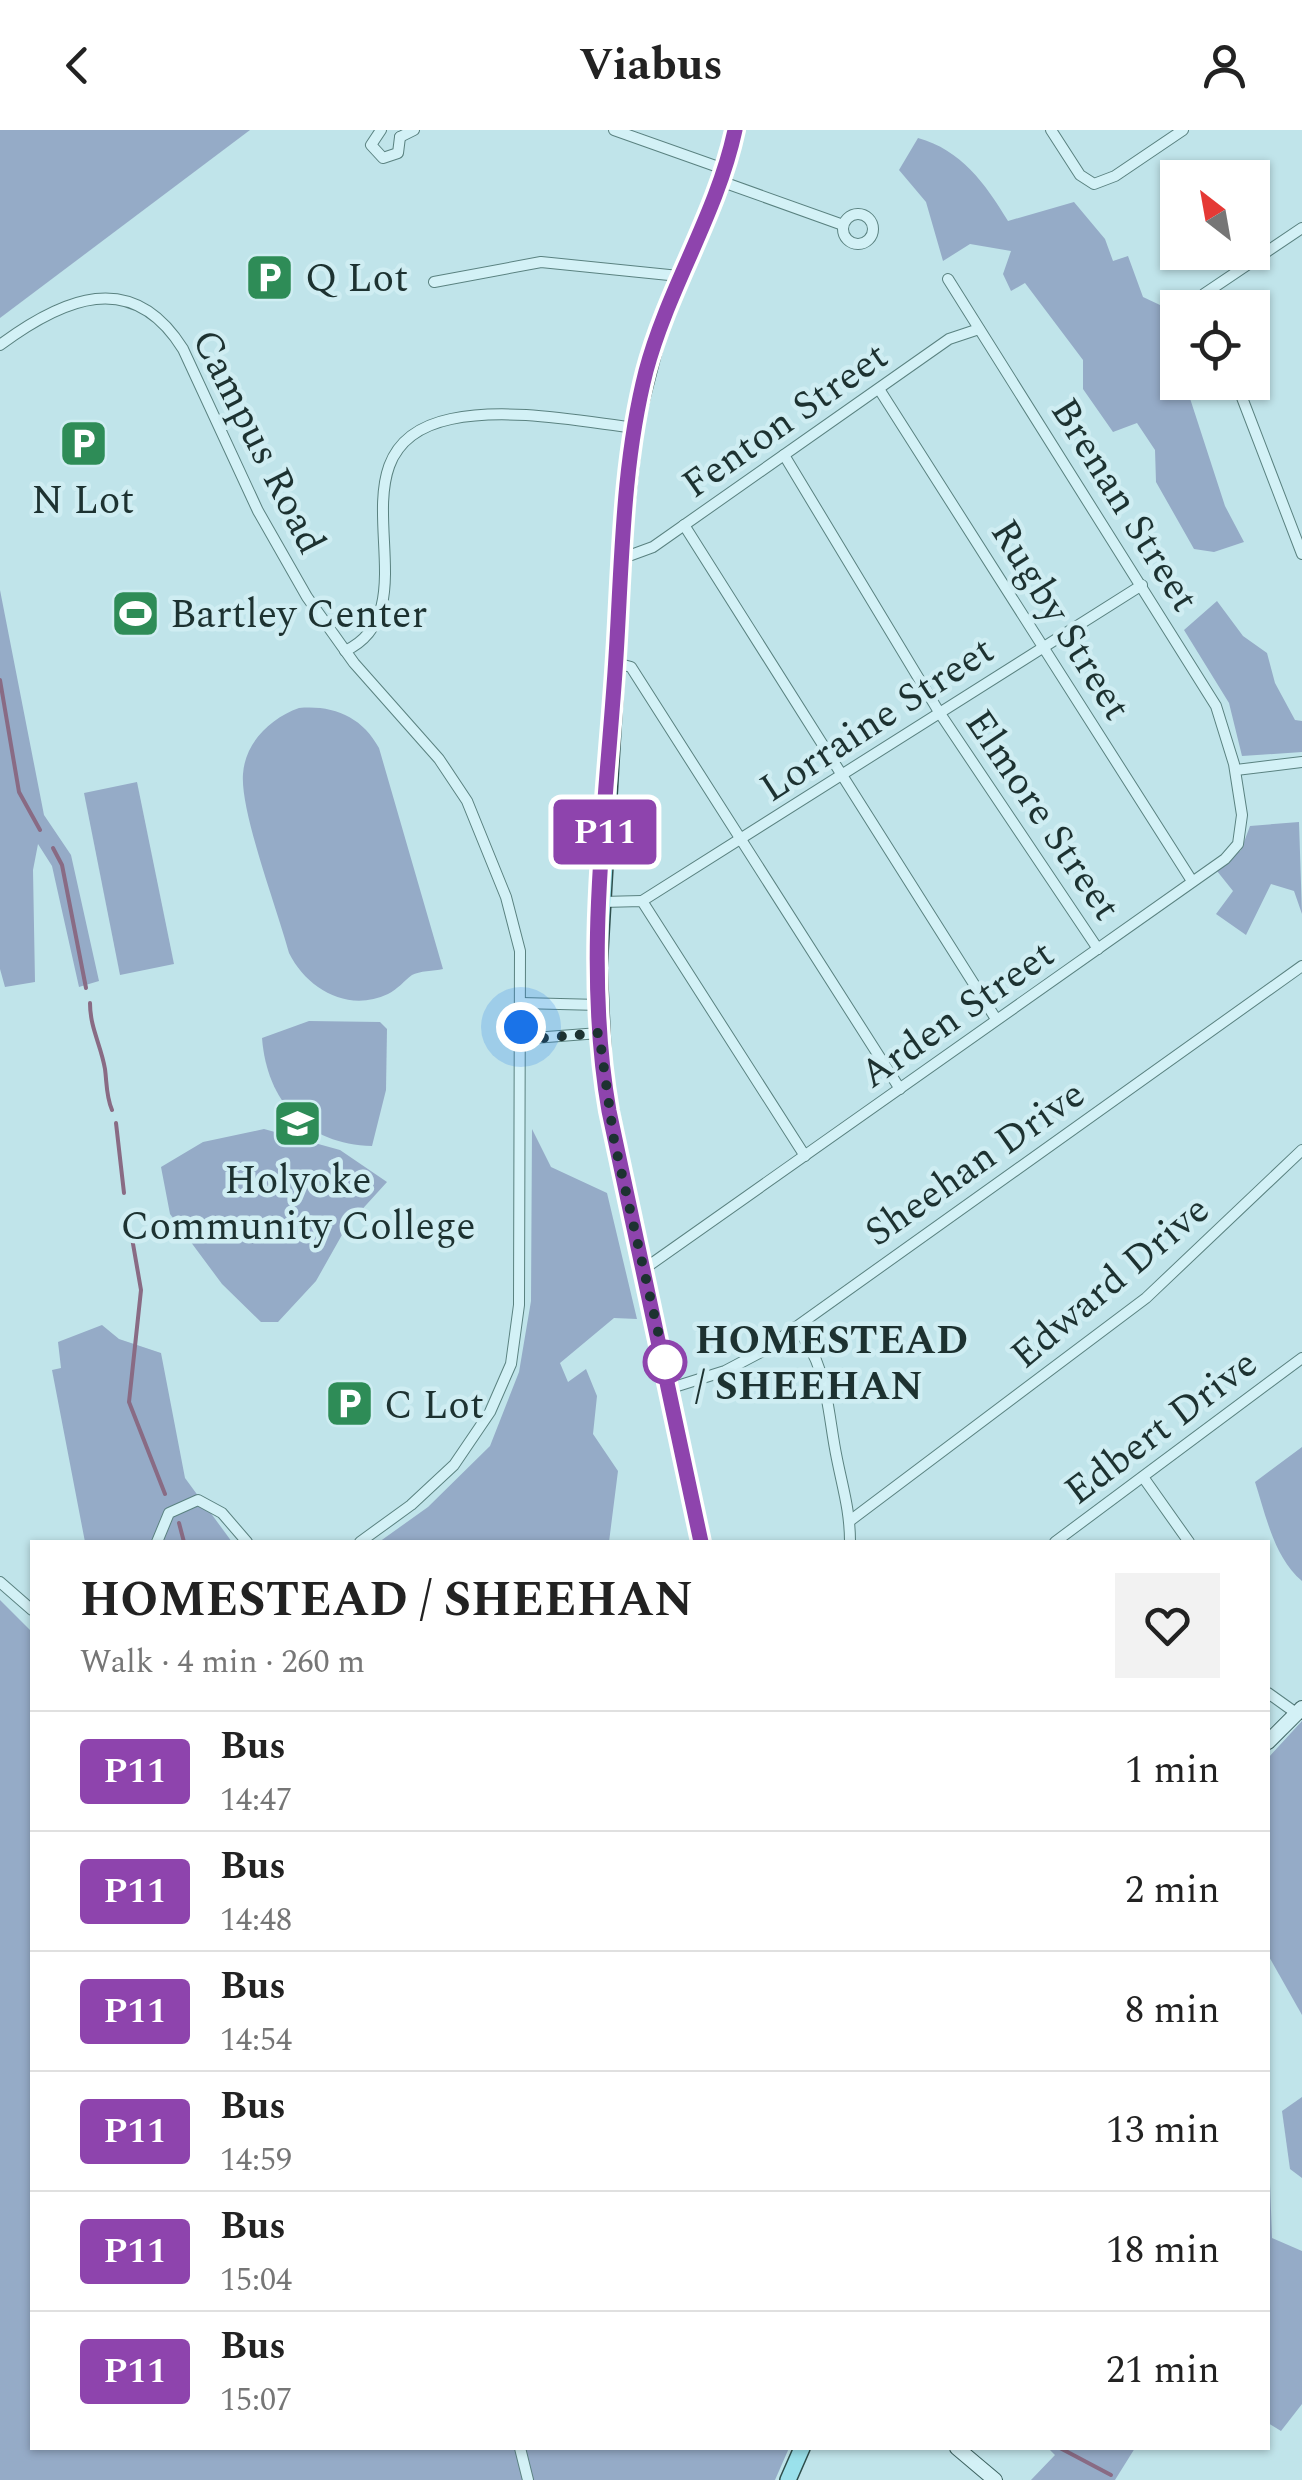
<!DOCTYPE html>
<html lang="en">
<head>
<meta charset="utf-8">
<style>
  body { margin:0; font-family:Spectral,serif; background:#f2f2f2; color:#222; height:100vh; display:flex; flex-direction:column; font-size:38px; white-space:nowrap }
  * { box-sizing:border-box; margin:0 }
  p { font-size:32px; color:#767676 }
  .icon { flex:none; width:55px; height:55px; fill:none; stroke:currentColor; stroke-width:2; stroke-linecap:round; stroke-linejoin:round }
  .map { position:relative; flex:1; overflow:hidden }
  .drawer { position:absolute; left:30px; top:1410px; width:1240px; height:910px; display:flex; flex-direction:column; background:#fff; border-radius:0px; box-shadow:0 2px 8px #0004 }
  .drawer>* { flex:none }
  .badge { padding:0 20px; border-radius:8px; font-size:35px; line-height:65px }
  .needle { width:65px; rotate:329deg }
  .buttons { position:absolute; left:1160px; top:30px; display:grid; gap:20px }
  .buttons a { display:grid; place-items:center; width:110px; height:110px; border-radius:0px; background:#fff; box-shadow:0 2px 8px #0004; font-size:50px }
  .you { position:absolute; width:50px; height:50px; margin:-25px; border:8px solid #fff; border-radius:50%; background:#1a73e8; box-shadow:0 0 0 15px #1a73e833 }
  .map>.badge { position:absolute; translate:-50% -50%; box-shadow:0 0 0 5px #fff }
  .round { display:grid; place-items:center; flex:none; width:105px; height:105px; border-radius:0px; background:#f2f2f2 }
  .overview { display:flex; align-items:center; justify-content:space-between; height:170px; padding:0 50px }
  h1 { font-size:48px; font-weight:700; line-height:75px }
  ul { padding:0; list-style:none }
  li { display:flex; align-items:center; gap:30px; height:120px; padding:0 50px; border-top:2px solid #e0e0e0 }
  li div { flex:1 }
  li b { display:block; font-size:38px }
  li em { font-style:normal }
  li .badge { min-width:110px; font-weight:700; text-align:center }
  header { display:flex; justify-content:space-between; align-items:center; height:130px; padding:0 50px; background:#fff; font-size:45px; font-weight:700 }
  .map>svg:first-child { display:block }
</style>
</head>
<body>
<header><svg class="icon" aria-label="back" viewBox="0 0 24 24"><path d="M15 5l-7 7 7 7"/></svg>Viabus<svg class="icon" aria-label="person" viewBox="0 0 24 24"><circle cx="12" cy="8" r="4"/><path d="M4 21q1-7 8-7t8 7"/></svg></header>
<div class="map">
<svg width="1302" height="2350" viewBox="0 0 1302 2350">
  <rect width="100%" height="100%" fill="#c0e4ea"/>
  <g fill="#95abc7">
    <polygon points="0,0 250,0 0,188"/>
    <path d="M 918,8 C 961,20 985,53 1008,91 L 1074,72 L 1105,109 L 1113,131 L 1128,126 L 1143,167 L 1177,183 L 1178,252 L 1185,253 L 1225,376 L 1244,412 L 1214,422 L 1194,419 L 1156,352 L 1155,320 L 1137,293 L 1113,302 L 1083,259 L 1083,230 L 1025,153 L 1011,161 L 1003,144 L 1011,121 L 970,114 L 943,131 L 926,72 L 899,40 Z"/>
    <polygon points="0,460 44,685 71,725 99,851 79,857 52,736 38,714 33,740 35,852 5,857 0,839"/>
    <polygon points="1217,471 1243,506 1267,523 1275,553 1295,590 1302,591 1302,622 1242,626 1229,573 1184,500"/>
    <path d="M 299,578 C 334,575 362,587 379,618 L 443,839 C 434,841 419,841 412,845 C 404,851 398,859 388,864 C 348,883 307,859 289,823 C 278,781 240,682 243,644 C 245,612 271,588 299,578 Z"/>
    <polygon points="137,652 174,834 120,845 84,663"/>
    <polygon points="1299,692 1302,784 1294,761 1271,754 1246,805 1216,784 1233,761 1217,741 1241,720 1250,696"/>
    <path d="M 309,891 L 380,892 L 387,899 L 386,960 L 372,1016 C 306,1014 267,972 262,908 Z"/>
    <polygon points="264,999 340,1020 387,1052 347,1096 316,1151 278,1192 261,1192 222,1154 170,1084 161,1037 203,1012"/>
    <polygon points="532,999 551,1037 607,1063 637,1189 614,1188 560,1233 568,1252 586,1239 597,1266 593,1304 618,1341 609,1412 379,1412 428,1377 490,1316 519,1242 531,1171"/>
    <polygon points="102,1195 119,1209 161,1223 185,1348 232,1412 85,1412 52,1240 61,1238 58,1212"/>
    <path d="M 1302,1317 L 1302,1451 C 1274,1427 1266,1386 1255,1352 Z"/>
    <polygon points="0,1470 32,1502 32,2318 789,2318 775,2350 0,2350"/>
    <polygon points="1302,1591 1302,1885 1268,1825 1268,1628"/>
    <polygon points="1302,1967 1302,2048 1290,2039 1282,1981"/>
    <polygon points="1270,2053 1272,2108 1302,2121 1302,2274 1281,2301 1268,2293"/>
    <polygon points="1048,2318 1135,2318 1115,2350 1031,2350 1055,2325"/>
  </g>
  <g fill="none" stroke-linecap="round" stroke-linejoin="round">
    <g stroke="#896b84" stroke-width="4">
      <polyline points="0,550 19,662 40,700"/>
      <polyline points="53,718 62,735 86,858"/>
      <path d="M 90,873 C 90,898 101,915 105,939 C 107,954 106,966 112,980"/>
      <polyline points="116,993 124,1063"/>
      <polyline points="132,1108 141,1160 129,1272 165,1364"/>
      <polyline points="179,1393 184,1412"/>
      <polyline points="1060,2318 1111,2345"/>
    </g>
    <defs>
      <g id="street">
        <polyline points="381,0 371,15 383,28 398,23 400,7"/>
        <polyline points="614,0 724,39"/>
        <polyline points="1051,0 1080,45 1094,54 1115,46 1183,0"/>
        <polyline points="400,7 414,0"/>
        <polyline points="720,51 843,95"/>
        <circle cx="858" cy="99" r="15"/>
        <polyline points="434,152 541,132 679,146"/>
        <polyline points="1209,178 1204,164 1302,98"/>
        <path d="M 0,215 C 62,169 132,137 183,219 L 258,381 L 307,467 L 354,533 L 439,629 L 467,671 L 506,767 L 520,821 L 519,1175 L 511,1234 L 490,1282 L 454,1335 L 411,1375 L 360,1412"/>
        <polyline points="1236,252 1302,424"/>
        <polyline points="879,259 1192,751"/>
        <polyline points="784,325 939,582 1098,819"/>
        <polyline points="684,395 996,889"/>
        <polyline points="623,428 653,417 949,209 979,199"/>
        <path d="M 345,521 C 440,477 317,317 451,289 C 508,277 578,291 635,298"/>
        <polyline points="616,533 631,537 900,959"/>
        <polyline points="1236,640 1302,632"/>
        <polyline points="642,771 1142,455"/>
        <polyline points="602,772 642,771 805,1026"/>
        <polyline points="521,873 599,875"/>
        <polyline points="521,909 599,903"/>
        <polyline points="644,1139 1225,729 1238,714 1242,685 1234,634 1216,576 948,149"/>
        <path d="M 795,1197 C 829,1234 827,1282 837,1329 C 843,1359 850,1381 850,1412"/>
        <polyline points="671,1258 725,1241 761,1222 1302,836"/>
        <polyline points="1143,1347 1189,1412"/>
        <polyline points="851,1390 1146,1168 1302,1020"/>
        <polyline points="157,1412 169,1383 198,1370 222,1383 247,1412"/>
        <polyline points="1055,1412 1302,1228"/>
        <polyline points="0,1452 32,1480"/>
        <polyline points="1268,1563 1296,1583"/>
        <polyline points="520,2318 528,2350"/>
      </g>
      <g id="secondary">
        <polyline points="1268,1612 1302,1578"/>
        <polyline points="957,2318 995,2350"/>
      </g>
      <g id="primary">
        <polyline points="701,1412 604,951 599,838 625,388 635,294 660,196 719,55 735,0"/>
        <polyline points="788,2350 802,2318"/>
      </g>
    </defs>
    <use href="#street" stroke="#5a8280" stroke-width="12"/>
    <use href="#secondary" stroke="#3d6361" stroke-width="16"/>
    <use href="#primary" stroke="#2e4f4c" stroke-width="18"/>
    <use href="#street" stroke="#d3f1f6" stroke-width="10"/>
    <use href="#secondary" stroke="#d3f1f6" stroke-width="14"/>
    <use href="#primary" stroke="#9ae1eb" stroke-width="15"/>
  </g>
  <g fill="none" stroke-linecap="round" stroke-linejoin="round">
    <defs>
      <path id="line" d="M 701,1412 L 609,981 C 584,838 605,686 615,542 C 622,443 621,339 646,241 C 668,158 717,84 735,0"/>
    </defs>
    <use href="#line" stroke="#fff" stroke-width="22"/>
    <use href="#line" stroke="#8e44ad" stroke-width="15"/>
    <polyline stroke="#1d3231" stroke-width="10" stroke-dasharray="0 18" points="521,897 521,910 599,903 614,1010 665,1232"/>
  </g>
  <defs>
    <symbol id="parking-square" viewBox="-11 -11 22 22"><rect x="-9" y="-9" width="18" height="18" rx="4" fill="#2e8c57" stroke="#cfedf2"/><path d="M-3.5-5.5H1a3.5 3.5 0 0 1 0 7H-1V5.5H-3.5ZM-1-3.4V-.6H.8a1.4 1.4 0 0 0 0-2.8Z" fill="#fff"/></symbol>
    <symbol id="stadium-square" viewBox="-11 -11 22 22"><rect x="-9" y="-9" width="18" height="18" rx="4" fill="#2e8c57" stroke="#cfedf2"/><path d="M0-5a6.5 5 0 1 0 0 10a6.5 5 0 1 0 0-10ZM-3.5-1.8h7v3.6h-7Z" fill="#fff"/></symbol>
    <symbol id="university-square" viewBox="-11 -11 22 22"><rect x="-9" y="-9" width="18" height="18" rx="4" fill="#2e8c57" stroke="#cfedf2"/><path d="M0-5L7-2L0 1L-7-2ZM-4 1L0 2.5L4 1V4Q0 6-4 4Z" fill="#fff"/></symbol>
  </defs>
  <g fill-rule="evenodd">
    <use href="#parking-square" x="242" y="120" width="55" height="55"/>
    <use href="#parking-square" x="56" y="286" width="55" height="55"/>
    <use href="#stadium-square" x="108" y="456" width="55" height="55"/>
    <use href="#university-square" x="270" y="966" width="55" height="55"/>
    <use href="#parking-square" x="322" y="1246" width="55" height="55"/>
  </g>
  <circle fill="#fff" stroke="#8e44ad" stroke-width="5" cx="665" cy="1232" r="20"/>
  <g text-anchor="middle" stroke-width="9" stroke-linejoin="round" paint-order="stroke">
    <g font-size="40" fill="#1d3231" stroke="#cfedf2" text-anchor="start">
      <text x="305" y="161">Q Lot</text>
      <text x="83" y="383" text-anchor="middle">N Lot</text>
      <text x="170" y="497">Bartley Center</text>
      <text x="298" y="1063" text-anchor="middle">Holyoke<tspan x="298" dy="46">Community College</tspan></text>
      <text x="384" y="1288">C Lot</text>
    </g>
    <g font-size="40" fill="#1d3231" stroke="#cfedf2">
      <text transform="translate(784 289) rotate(-35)" y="14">Fenton Street</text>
      <text transform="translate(260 311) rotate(63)" y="14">Campus Road</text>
      <text transform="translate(1126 374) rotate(58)" y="14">Brenan Street</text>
      <text transform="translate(1062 489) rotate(58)" y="14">Rugby Street</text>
      <text transform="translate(876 588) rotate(-33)" y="14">Lorraine Street</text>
      <text transform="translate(1044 684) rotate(56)" y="14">Elmore Street</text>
      <text transform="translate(956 883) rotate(-35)" y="14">Arden Street</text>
      <text transform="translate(974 1032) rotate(-35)" y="14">Sheehan Drive</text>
      <text transform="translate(1109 1151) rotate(-40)" y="14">Edward Drive</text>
      <text transform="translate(1160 1296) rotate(-37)" y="14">Edbert Drive</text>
    </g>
    <g font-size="40" font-weight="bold" fill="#1d3231" stroke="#cfedf2" text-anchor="start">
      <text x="695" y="1223">HOMESTEAD<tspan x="695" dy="46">/ SHEEHAN</tspan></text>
    </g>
  </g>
</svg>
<div class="buttons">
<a><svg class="needle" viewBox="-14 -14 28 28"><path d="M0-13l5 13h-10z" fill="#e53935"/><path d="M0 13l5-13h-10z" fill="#767676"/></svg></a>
<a><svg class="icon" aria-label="locate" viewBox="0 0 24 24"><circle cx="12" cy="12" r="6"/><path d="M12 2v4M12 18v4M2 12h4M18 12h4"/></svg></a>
</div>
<div class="you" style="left:521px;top:897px"></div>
<b class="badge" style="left:605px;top:702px;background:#8e44ad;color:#fff">P11</b>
<section class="drawer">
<div class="overview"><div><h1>HOMESTEAD / SHEEHAN</h1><p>Walk · 4 min · 260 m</p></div><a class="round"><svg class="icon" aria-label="heart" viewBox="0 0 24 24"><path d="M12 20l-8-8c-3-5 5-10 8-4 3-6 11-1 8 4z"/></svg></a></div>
<ul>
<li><span class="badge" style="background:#8e44ad;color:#fff">P11</span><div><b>Bus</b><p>14:47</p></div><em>1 min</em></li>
<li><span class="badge" style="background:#8e44ad;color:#fff">P11</span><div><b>Bus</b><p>14:48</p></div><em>2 min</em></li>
<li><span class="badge" style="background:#8e44ad;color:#fff">P11</span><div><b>Bus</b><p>14:54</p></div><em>8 min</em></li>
<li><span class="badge" style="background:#8e44ad;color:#fff">P11</span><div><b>Bus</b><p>14:59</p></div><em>13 min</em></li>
<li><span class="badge" style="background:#8e44ad;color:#fff">P11</span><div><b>Bus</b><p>15:04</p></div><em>18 min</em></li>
<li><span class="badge" style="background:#8e44ad;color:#fff">P11</span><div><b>Bus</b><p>15:07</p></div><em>21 min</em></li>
</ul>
</section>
</div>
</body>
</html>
